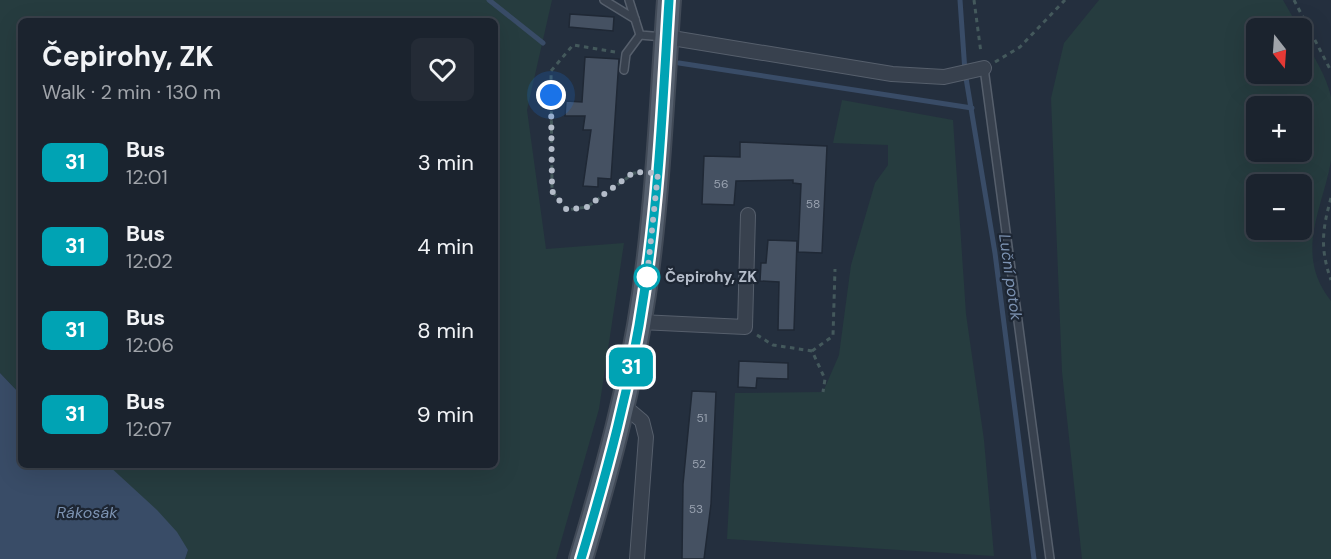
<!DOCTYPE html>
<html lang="en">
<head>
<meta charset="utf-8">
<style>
  body { margin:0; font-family:"DM Sans",sans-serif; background:#242b36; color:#f1f3f6; height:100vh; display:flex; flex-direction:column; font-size:22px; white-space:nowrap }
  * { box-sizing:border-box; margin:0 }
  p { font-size:20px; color:#a0a4aa }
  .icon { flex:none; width:33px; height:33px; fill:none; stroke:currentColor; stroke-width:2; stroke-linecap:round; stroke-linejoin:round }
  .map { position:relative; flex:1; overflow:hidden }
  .panel { position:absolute; left:18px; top:18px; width:480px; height:450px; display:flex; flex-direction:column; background:#1b232e; border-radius:9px; box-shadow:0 6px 24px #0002,0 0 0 2px #39404a }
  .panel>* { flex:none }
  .badge { padding:0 12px; border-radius:9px; font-size:21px; line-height:39px }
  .needle { width:39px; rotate:163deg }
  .buttons { position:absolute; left:1246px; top:18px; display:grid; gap:12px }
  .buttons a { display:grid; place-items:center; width:66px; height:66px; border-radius:9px; background:#1b232e; box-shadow:0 6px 24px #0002,0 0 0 2px #39404a; font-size:30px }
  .you { position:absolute; width:30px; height:30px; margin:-15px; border:4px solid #fff; border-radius:50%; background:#1a73e8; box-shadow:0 0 0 9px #1a73e833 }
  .map>.badge { position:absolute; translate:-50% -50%; box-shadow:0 0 0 3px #fff }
  .round { display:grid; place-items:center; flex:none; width:63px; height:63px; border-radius:9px; background:#242b36 }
  .summary { display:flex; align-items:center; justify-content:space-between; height:102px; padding:0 24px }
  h1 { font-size:28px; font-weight:700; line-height:45px }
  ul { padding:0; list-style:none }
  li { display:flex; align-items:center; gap:18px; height:84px; padding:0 24px }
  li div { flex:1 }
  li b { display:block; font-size:22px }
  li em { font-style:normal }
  li .badge { min-width:66px; font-weight:700; text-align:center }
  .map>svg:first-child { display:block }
</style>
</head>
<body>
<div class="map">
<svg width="1331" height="559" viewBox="0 0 1331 559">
  <rect width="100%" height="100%" fill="#242f3e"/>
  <g fill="#263c3f" fill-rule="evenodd">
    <polygon points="0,0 552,0 527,110 546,249 624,243 599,409 556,559 185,559 188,550 108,465 495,465 495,21 21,21 21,395 0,373"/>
    <path d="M 1099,0 L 1283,0 L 1299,28 L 1257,28 L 1257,74 L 1302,74 L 1302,34 C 1311,53 1327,76 1331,97 C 1331,115 1331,143 1331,161 C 1322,211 1294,254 1331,301 L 1331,559 L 1082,559 L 1062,372 L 1051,98 L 1064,43 ZM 1302,106 L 1302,152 L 1257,152 L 1257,106 ZM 1257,184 L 1302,184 L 1302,230 L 1257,230 Z"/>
    <polygon points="842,100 953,120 966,314 984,440 994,556 727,539 735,393 823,392 839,355 851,265 875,183 888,165 888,145 833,143"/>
  </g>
  <polygon fill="#394c67" points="0,373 21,395 21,465 108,465 157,510 177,532 188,550 185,559 0,559"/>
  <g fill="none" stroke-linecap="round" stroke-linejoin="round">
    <g stroke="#394c67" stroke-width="5">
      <polyline points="489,0 543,43"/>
      <polyline points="960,0 965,72 995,253 1034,559"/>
      <polyline points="679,63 972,108"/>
    </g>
  </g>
  <g fill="#455162" stroke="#1f2835" stroke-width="1.5">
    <polygon points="570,14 614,17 613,31 569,27"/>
    <polygon points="585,57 619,59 611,179 598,178 598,187 583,186 591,130 583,130 585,116 565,116 566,101 582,102"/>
    <polygon points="740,142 827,146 822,253 798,252 801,184 793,183 793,180 736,181 734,205 702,204 704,156 740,157"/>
    <polygon points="768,240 797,241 794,330 778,330 779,282 760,281 761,263 766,263"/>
    <polygon points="739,361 788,363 788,379 757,378 756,388 738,387"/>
    <polygon points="692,391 716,392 711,504 704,559 682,559 683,484"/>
  </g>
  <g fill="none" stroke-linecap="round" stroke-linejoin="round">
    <defs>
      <g id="lane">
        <polyline points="604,0 635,19"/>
        <polyline points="629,0 640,35 664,37"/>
        <polyline points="984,68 1050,559"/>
        <polyline points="624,70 626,54 640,35"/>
      </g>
      <g id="street">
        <polyline points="666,37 892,74 944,77 984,68"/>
        <polyline points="640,322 745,327 748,215"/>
        <polyline points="623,405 642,421 646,437 637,559"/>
      </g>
      <path id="primary" d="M 581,559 C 607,472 631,384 644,294 C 658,197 662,98 669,0"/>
    </defs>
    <use href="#lane" stroke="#565f6c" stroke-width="10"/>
    <use href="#street" stroke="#565f6c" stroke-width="16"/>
    <use href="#primary" stroke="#414a57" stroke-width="26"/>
    <g stroke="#44595c" stroke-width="3" stroke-dasharray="4.5 4.5" stroke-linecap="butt">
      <polyline points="974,0 981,53"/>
      <polyline points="1294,0 1331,71"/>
      <polyline points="615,52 573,45 551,71 552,191 567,210 587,207 634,173 640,173"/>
      <polyline points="995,62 1020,47 1065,0"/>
      <path d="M 1331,198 C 1322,230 1320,249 1331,280"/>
      <polyline points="757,335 773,345 812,351 825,379 823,392"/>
      <polyline points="812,351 833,336 835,269"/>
    </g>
    <use href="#lane" stroke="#38414e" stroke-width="7"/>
    <use href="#street" stroke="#38414e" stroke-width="14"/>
    <use href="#primary" stroke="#56606e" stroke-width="22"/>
  </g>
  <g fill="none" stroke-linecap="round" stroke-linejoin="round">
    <defs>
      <path id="line" d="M 581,559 C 607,472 631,384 644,294 C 659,197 663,98 669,0"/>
    </defs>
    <use href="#line" stroke="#fff" stroke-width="14"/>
    <use href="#line" stroke="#00a3b4" stroke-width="9"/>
    <polyline stroke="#b4bcc9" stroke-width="6" stroke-dasharray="0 10.8" points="551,95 552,191 567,210 587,207 634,172 658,173 647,277"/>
  </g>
  <circle fill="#fff" stroke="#00a3b4" stroke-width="3" cx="647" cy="277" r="12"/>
  <g text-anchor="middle" stroke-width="4.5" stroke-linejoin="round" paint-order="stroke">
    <g font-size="12" fill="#98a1af">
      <text x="721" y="188">56</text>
      <text x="813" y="208">58</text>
      <text x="702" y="422">51</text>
      <text x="699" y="468">52</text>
      <text x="696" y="513">53</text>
    </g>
    <g font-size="15" font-weight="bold" fill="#b4bcc9" stroke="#1d2633" text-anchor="start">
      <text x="665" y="282">Čepirohy, ZK</text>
    </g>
    <g font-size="16" font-style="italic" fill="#7c92b1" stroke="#1d2633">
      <text transform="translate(1011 277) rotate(82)" y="6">Luční potok</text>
      <text x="87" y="518">Rákosák</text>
    </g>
  </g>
</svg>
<div class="buttons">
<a><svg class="needle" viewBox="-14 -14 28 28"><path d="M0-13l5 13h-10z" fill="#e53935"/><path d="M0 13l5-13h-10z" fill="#a0a4aa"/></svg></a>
<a>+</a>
<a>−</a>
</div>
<div class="you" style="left:551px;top:95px"></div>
<b class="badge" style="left:631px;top:367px;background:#00a3b4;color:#fff">31</b>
<section class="panel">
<div class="summary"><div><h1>Čepirohy, ZK</h1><p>Walk · 2 min · 130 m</p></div><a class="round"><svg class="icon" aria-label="heart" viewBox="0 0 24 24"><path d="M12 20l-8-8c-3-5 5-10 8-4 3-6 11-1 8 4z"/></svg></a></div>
<ul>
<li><span class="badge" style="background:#00a3b4;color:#fff">31</span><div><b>Bus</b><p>12:01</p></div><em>3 min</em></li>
<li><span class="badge" style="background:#00a3b4;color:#fff">31</span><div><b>Bus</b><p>12:02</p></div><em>4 min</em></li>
<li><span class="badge" style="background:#00a3b4;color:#fff">31</span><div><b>Bus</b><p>12:06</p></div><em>8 min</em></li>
<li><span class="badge" style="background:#00a3b4;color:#fff">31</span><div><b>Bus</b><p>12:07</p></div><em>9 min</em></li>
</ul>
</section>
</div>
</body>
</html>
